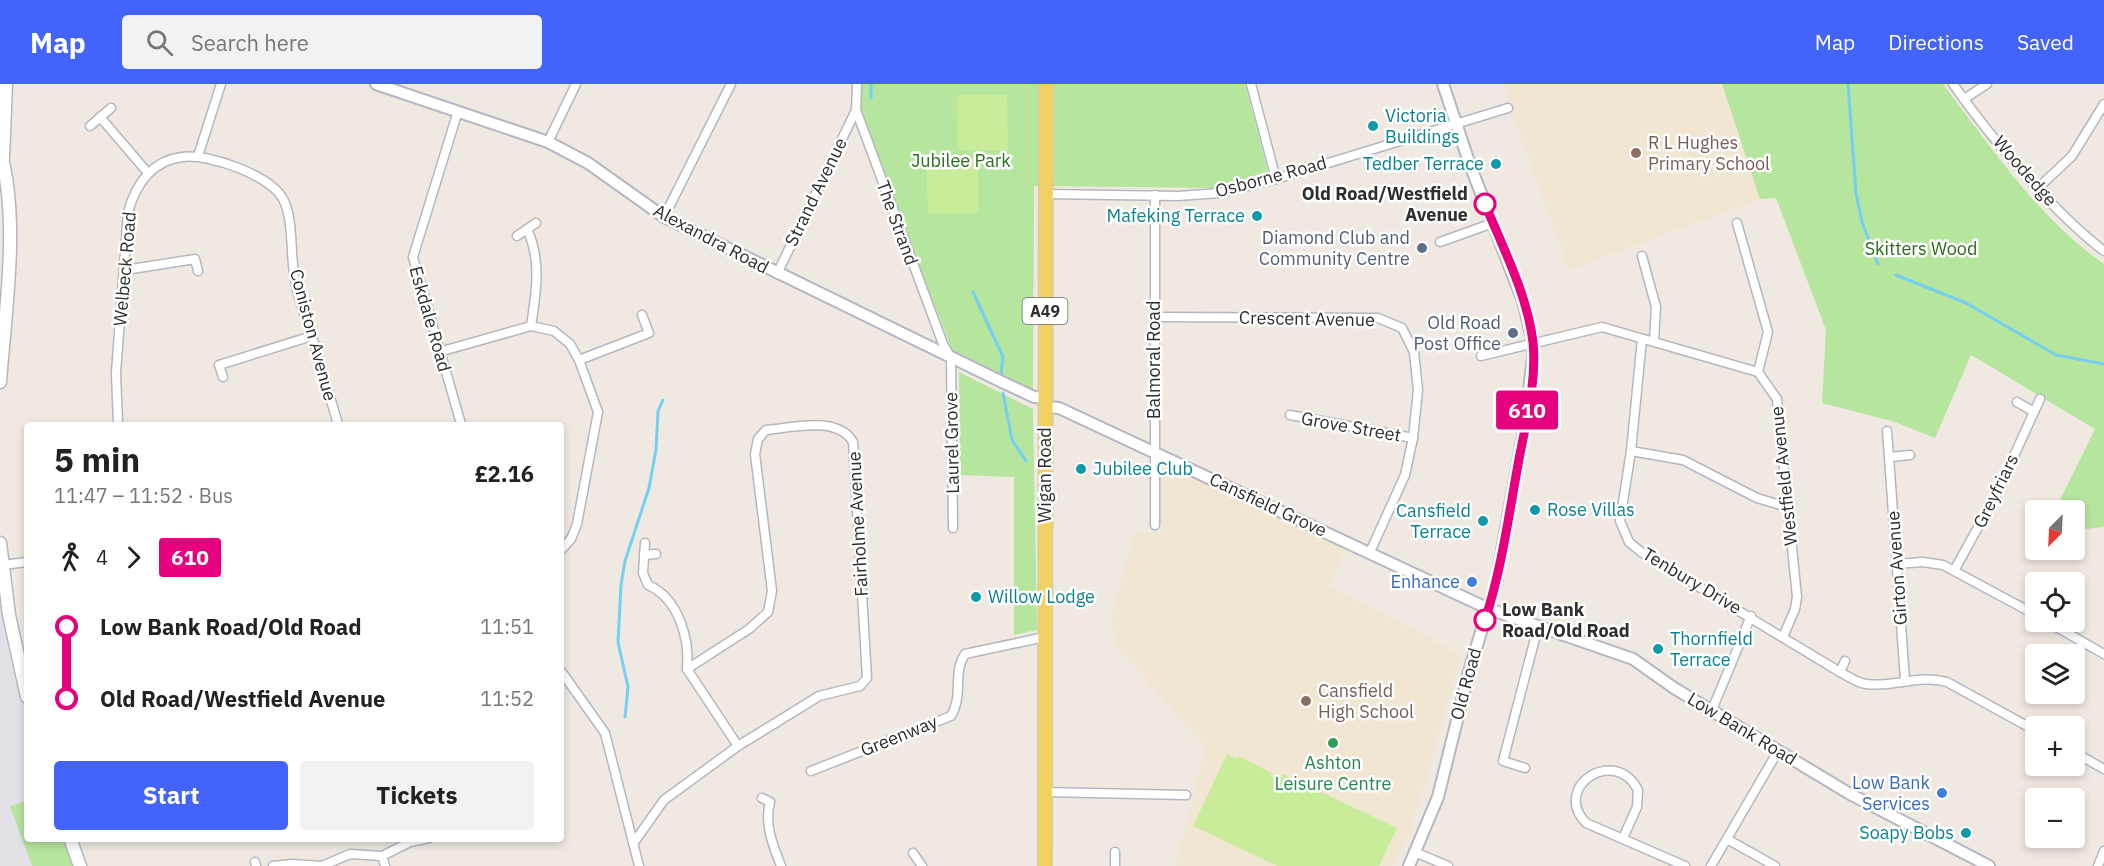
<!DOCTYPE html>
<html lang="en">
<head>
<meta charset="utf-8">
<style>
  body { margin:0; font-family:"IBM Plex Sans",sans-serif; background:#f2f2f2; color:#222; height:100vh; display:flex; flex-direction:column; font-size:22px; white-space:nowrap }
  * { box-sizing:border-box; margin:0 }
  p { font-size:20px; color:#767676 }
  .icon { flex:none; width:33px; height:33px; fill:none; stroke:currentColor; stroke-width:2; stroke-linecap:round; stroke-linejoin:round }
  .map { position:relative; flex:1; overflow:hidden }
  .drawer { position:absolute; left:24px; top:338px; width:540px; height:420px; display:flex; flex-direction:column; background:#fff; border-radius:6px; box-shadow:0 3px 9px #0003 }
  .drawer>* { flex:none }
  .badge { padding:0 12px; border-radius:4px; font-size:21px; line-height:39px }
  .needle { width:39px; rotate:204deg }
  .controls { position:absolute; left:2025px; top:416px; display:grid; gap:12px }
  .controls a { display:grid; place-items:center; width:60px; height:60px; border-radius:6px; background:#fff; box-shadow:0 3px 9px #0003; font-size:30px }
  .map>.badge { position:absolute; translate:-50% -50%; box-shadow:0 0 0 3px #fff }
  .legs { display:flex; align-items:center; gap:9px; height:66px; padding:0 30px; font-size:20px }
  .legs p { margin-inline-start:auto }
  .summary { display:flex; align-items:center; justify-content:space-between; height:102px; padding:0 30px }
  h1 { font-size:33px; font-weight:800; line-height:45px }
  .action { display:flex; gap:12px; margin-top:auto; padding:12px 30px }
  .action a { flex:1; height:69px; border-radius:6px; background:#4264fb; color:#fff; font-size:24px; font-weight:800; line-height:69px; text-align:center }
  .action a+a { background:#f2f2f2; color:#222 }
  ul { padding:0 30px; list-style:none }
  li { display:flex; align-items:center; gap:21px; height:72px; font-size:22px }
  li i { display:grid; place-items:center; width:9px; height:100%; margin:0 8px; background:currentColor }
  li i::after { content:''; width:15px; height:15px; margin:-8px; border:4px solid; border-radius:50%; background:#fff }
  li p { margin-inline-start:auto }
  li:first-child i { background:linear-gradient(#0000 50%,currentColor 0) }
  li:last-child i { background:linear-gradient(currentColor 50%,#0000 0) }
  header { display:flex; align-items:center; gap:36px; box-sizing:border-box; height:84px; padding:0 30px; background:#4264fb; color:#fff }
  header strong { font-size:28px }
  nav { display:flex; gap:33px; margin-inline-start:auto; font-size:21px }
  .search { width:420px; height:54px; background:#f2f2f2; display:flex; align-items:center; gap:15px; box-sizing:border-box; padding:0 21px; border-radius:6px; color:#767676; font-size:22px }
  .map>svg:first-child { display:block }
</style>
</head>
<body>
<header>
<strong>Map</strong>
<div class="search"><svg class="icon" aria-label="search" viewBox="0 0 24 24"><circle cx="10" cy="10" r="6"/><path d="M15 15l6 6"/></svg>Search here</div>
<nav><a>Map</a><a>Directions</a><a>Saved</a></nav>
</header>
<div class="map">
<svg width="2104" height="782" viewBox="0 0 2104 782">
  <rect width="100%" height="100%" fill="#efe9e1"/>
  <polygon fill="#e3e1e8" points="0,516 27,631 27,717 11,722 32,782 0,782"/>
  <g fill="#f0e6d1">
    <polygon points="1504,0 1722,0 1760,115 1569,186 1510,24"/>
    <polygon points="1160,379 1346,463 1329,502 1461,571 1426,697 1405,762 1393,782 1176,782 1205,663 1115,560 1111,533 1134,448 1161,447"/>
  </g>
  <g fill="#b6e59e">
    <polygon points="859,0 1245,0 1269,92 1216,104 1034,102 1033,308 952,266 857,22"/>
    <path d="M 1722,0 L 1943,0 C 1991,63 2038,134 2104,180 L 2104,443 L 2075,446 L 2074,426 L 2055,426 L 2095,345 L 1971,271 L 1935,354 L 1892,337 L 1822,319 L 1826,246 L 1776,114 L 1760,115 Z"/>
    <polygon points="959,288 1033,325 1037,546 1014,551 1014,393 960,391"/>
    <polygon points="27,717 27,754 67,755 77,782 32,782 10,722"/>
  </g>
  <g fill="#c9ec9a">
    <polygon points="957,11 1007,11 1008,66 958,66"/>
    <polygon points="978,74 978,129 928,130 926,75"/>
    <polygon points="1227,670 1236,675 1238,672 1272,689 1271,692 1280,696 1283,690 1397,744 1379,782 1277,782 1193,742"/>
  </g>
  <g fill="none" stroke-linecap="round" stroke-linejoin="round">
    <g stroke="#75cff0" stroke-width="3">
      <polyline points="1848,0 1856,109 1862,138 1878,180"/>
      <polyline points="871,14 871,0"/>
      <polyline points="1896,191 1966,219 2056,271 2104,280"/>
      <polyline points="973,208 1003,273 1001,291"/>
      <polyline points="1003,309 1012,356 1026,377"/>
      <polyline points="625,633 628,603 618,558 621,501 625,477 649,404 656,366 658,327 663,316"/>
    </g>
    <defs>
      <g id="minor">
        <polyline points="857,0 856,26 943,260 951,274 953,444"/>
        <polyline points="1251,0 1276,95"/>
        <path d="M 1953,0 C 1991,54 2052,127 2104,167"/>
        <polyline points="1964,15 1987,0"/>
        <polyline points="458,27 413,173 461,340"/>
        <polyline points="100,33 148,89"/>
        <polyline points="90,42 111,24"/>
        <polyline points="548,58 576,0"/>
        <polyline points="198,72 221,0"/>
        <polyline points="2038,104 2072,72 2104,20"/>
        <polyline points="1045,110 1178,112 1220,109 1276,95 1508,24"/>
        <polyline points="664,133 731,0"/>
        <polyline points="1737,139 1768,248 1758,288"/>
        <path d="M 527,145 C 542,177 536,209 531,242"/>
        <polyline points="517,152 536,139"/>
        <polyline points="1440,158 1493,139"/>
        <polyline points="1642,172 1656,223 1654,257"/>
        <polyline points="125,186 195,175 198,187"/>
        <polyline points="777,190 856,26"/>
        <polyline points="1156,233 1378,234 1402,244 1414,268 1418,306 1413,354 1405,391 1370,468"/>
        <polyline points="1642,255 1631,367 1620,437 1629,458 1641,468 1840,588"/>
        <polyline points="439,268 531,242 554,247 570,260 579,276 598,328 577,440 571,455 561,466"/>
        <polyline points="1481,272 1602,243 1758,288 1777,315 1797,513 1795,525 1783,553"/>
        <polyline points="579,276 649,249 642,231"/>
        <polyline points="223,293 219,281 312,252"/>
        <polyline points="2017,318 2034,328 2040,315"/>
        <polyline points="1290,331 1413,354"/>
        <path d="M 118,340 L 116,289 L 128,128 C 136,100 151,77 182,73 C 208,69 270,91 283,115 C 294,135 290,173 295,196 C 298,214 305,232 311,249 C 320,279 329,310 338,340"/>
        <polyline points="1887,347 1889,373 1910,371"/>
        <polyline points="1631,367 1683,376 1757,414 1787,423"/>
        <polyline points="1889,373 1905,596"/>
        <polyline points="1155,441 1155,111"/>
        <path d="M 645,459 L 643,489 L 648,501 C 678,514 690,554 687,585"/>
        <polyline points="644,471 656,470"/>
        <polyline points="1896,480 1923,478 1943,481 2036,531"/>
        <polyline points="3,481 27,478"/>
        <polyline points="1955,485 1997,409 2034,328"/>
        <polyline points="2046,537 2104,570"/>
        <path d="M 1845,577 L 1840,588 C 1848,592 1857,599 1866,600 C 1893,604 1919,590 1947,598 L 2036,647"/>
        <polyline points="561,587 605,649 639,782"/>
        <polyline points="1712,626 1751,532"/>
        <polyline points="2074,668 2104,685"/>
        <polyline points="1525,684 1503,677 1538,543"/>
        <path d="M 811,687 L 951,632 C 964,610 952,590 965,570 L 1045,553"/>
        <polyline points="1045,708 1186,711"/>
        <path d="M 762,714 L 770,718 C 764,741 773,761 781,782"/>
        <path d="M 1623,754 L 1637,723 L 1638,706 C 1615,661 1551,703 1586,739 L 1685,782"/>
        <polyline points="1727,755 1775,782"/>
        <path d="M 635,757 L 664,716 L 738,662 L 819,612 L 860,602 L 867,594 L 853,358 C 838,331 791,344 766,346 L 758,355 L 755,370 L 772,507 L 768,528 L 749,545 L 687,585 L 738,662"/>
        <polyline points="1115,768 1115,782"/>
        <polyline points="913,769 922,782"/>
        <polyline points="1417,769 1448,782"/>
        <polyline points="382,772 385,782"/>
        <polyline points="255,778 256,782"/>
        <polyline points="273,782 292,780 322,782 350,770 382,772 410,758 429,754"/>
        <polyline points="1711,782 1778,667"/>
        <polyline points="2098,782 2104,767"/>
      </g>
      <g id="tertiary">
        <polyline points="376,0 548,58 588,79 664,133 1002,298 1034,313 1046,314"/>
        <polyline points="1046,323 1059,324 1489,525 1633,575 1674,604 1850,710 1989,782"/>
        <polyline points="1409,782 1438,713 1470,584 1496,499 1525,340 1533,273 1533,258 1523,217 1470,81 1443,0"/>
      </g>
      <g id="secondary">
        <path d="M 0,67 C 20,135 5,228 0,298"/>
        <polyline points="3,74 6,0"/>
        <polyline points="0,459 9,531 27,613"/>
        <polyline points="70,754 80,782"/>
      </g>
      <polyline id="primary" points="1045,782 1046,0"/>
    </defs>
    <use href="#minor" stroke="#b4b7c1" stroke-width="11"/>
    <use href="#tertiary" stroke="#b4b7c1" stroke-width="14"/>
    <use href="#secondary" stroke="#b4b7c1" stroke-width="15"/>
    <use href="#primary" stroke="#c9c9c9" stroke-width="16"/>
    <use href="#minor" stroke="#fff" stroke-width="8"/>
    <use href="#tertiary" stroke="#fff" stroke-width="10"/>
    <use href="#secondary" stroke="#fff" stroke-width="12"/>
    <use href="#primary" stroke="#f2d163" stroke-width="14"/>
  </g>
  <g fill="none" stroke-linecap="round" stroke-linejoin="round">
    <defs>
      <path id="line-1" d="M 1485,536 C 1502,484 1509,429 1519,375 C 1526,338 1537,296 1533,258 C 1527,210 1503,164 1485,120"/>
    </defs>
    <use href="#line-1" stroke="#fff" stroke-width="14"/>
    <use href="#line-1" stroke="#e6007e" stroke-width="9"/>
  </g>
  <g fill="#0f9aa8" stroke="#fff" stroke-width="2">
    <circle cx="1373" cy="42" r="6"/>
    <circle cx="1496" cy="80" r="6"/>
    <circle cx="1257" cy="132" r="6"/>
    <circle cx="1081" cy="385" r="6"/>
    <circle cx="1535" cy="426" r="6"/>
    <circle cx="1483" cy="437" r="6"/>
    <circle cx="976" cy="513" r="6"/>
    <circle cx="1658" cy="565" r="6"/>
    <circle cx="1966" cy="749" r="6"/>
  </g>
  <g fill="#8d6e63" stroke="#fff" stroke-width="2">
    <circle cx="1636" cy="69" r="6"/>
    <circle cx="1306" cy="617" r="6"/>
  </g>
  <g fill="#fff" stroke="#e6007e" stroke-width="3">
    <circle cx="1485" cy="120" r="10"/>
    <circle cx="1485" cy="536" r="10"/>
  </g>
  <g fill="#5c6f8a" stroke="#fff" stroke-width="2">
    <circle cx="1422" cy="164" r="6"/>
    <circle cx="1513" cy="249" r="6"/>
  </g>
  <g fill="#3f7fe0" stroke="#fff" stroke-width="2">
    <circle cx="1472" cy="498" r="6"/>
    <circle cx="1942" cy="709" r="6"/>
  </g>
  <circle fill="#2e9e5b" stroke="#fff" stroke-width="2" cx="1333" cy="659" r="6"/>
  <g text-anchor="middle" stroke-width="5" stroke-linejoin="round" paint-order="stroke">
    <rect fill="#fff" stroke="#6d6d6d" stroke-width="1.5" x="1022.5" y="214" width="45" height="26" rx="4.5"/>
    <g font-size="16" font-weight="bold" fill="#2e2e2e">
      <text x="1045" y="233">A49</text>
    </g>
    <g font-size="18" fill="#0d838f" stroke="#fff" text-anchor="start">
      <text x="1385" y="38">Victoria<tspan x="1385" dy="21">Buildings</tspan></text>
      <text x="1484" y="86" text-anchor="end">Tedber Terrace</text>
      <text x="1245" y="138" text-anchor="end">Mafeking Terrace</text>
      <text x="1093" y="391">Jubilee Club</text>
      <text x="1547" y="432">Rose Villas</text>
      <text x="1471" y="433" text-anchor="end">Cansfield<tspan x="1471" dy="21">Terrace</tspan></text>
      <text x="988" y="519">Willow Lodge</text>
      <text x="1670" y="561">Thornfield<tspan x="1670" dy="21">Terrace</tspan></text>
      <text x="1954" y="755" text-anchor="end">Soapy Bobs</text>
    </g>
    <g font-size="18" fill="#785e54" stroke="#fff" text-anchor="start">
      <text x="1648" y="65">R L Hughes<tspan x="1648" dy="21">Primary School</tspan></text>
      <text x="1318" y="613">Cansfield<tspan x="1318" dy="21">High School</tspan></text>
    </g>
    <g font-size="18" fill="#2c6e1b" stroke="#fff">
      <text x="961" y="83">Jubilee Park</text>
      <text x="1921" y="171">Skitters Wood</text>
    </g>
    <g font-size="18" fill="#2e2e2e" stroke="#fff">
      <text transform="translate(2025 87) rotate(49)" y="6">Woodedge</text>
      <text transform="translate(1271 93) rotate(-15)" y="6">Osborne Road</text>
      <text transform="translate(816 108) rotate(-64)" y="6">Strand Avenue</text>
      <text transform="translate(897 139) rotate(70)" y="6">The Strand</text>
      <text transform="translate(711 155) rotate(28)" y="6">Alexandra Road</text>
      <text transform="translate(125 185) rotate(-85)" y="6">Welbeck Road</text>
      <text transform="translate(430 235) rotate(74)" y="6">Eskdale Road</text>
      <text transform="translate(1307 235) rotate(1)" y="6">Crescent Avenue</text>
      <text transform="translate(313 251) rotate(75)" y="6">Coniston Avenue</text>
      <text transform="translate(1154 276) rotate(-90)" y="6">Balmoral Road</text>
      <text transform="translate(1351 343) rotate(10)" y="6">Grove Street</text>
      <text transform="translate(952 359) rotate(-91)" y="6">Laurel Grove</text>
      <text transform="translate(1045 391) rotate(-90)" y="6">Wigan Road</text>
      <text transform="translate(1784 392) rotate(-96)" y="6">Westfield Avenue</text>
      <text transform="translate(1996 407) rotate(-64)" y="6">Greyfriars</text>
      <text transform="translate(1268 421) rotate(25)" y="6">Cansfield Grove</text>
      <text transform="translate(858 440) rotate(-93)" y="6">Fairholme Avenue</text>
      <text transform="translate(1897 484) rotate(-94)" y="6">Girton Avenue</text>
      <text transform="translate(1692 497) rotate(31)" y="6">Tenbury Drive</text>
      <text transform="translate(1466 600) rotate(-75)" y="6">Old Road</text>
      <text transform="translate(1742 645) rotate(31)" y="6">Low Bank Road</text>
      <text transform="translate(899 652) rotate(-22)" y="6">Greenway</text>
    </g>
    <g font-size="18" font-weight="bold" fill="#2e2e2e" stroke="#fff" text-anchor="end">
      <text x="1468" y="116">Old Road/Westfield<tspan x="1468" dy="21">Avenue</tspan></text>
      <text x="1502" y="532" text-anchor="start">Low Bank<tspan x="1502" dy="21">Road/Old Road</tspan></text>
    </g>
    <g font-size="18" fill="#4e5e75" stroke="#fff" text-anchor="end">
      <text x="1410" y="160">Diamond Club and<tspan x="1410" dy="21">Community Centre</tspan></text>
      <text x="1501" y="245">Old Road<tspan x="1501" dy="21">Post Office</tspan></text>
    </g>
    <g font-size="18" fill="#366cbe" stroke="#fff" text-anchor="end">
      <text x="1460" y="504">Enhance</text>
      <text x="1930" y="705">Low Bank<tspan x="1930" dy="21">Services</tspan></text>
    </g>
    <g font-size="18" fill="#27864d" stroke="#fff">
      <text x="1333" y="685">Ashton<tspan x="1333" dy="21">Leisure Centre</tspan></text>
    </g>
  </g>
</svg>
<div class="controls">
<a><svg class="needle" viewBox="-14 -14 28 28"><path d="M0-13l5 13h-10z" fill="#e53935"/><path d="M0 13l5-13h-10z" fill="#767676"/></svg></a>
<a><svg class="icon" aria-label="locate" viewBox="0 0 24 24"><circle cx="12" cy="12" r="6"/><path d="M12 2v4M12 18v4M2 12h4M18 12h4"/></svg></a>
<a><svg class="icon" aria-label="layers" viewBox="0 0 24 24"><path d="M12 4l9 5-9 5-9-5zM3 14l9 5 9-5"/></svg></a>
<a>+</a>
<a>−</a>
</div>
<b class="badge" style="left:1527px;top:326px;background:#e6007e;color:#fff">610</b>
<section class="drawer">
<div class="summary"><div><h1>5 min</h1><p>11:47 – 11:52 · Bus</p></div><b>£2.16</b></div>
<div class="legs"><svg class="icon" aria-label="walk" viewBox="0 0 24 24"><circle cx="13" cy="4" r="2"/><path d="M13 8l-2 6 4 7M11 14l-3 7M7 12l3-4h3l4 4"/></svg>4<svg class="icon" aria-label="forward" viewBox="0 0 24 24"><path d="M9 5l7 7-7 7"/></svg><b class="badge" style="background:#e6007e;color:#fff">610</b></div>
<ul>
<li><i style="color:#e6007e"></i><b>Low Bank Road/Old Road</b><p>11:51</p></li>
<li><i style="color:#e6007e"></i><b>Old Road/Westfield Avenue</b><p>11:52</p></li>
</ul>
<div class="action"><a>Start</a><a>Tickets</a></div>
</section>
</div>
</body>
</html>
